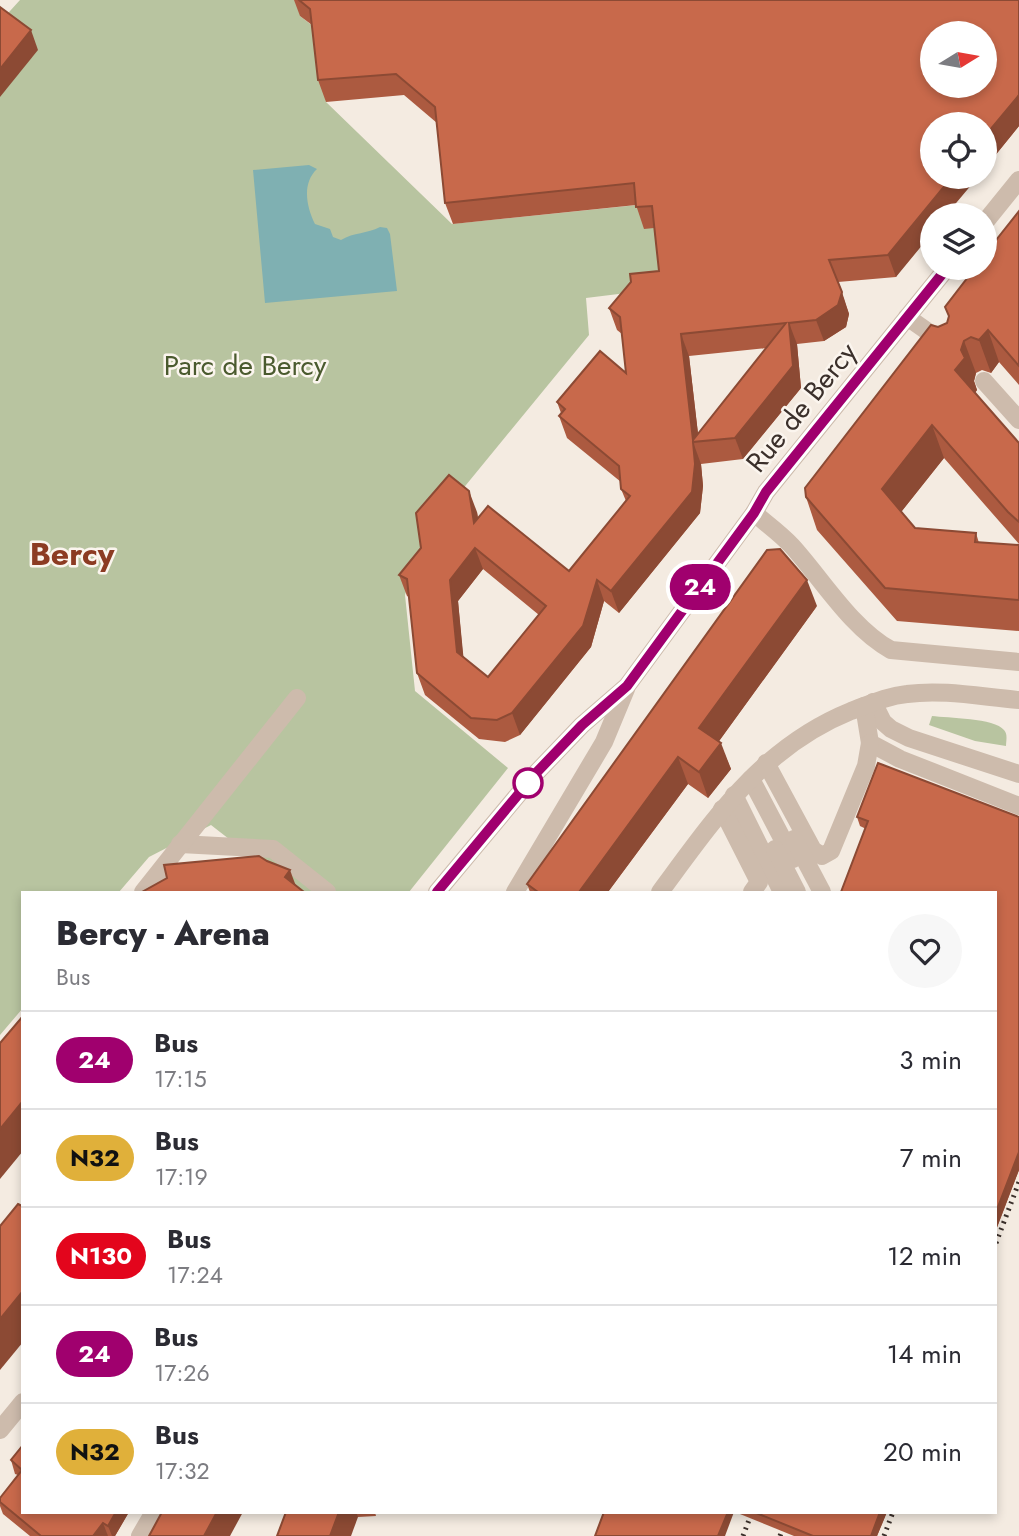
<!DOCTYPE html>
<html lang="fr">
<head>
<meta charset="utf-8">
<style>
  body { margin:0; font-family:Jost,sans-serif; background:#f7f7f7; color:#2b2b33; height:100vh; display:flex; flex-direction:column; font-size:26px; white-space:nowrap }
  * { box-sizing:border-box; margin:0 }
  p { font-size:23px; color:#7c7c81 }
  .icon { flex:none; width:38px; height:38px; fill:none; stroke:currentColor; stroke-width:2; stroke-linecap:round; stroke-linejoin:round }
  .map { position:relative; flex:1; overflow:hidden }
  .details { position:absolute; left:21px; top:891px; width:976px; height:623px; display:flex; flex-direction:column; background:#fff; border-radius:0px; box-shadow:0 4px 10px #0003 }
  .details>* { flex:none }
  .badge { padding:0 14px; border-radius:23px; font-size:24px; line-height:46px }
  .needle { width:46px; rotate:79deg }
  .controls { position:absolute; left:920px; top:21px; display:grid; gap:14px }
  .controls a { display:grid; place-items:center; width:77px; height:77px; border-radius:50%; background:#fff; box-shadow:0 4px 10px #0003; font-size:35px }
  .map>.badge { position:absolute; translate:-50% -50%; box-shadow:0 0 0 4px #fff }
  .round { display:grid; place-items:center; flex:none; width:74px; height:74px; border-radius:37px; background:#f7f7f7 }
  .summary { display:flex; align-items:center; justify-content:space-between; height:119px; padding:0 35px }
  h1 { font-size:33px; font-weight:800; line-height:52px }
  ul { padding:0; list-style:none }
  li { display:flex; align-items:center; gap:21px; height:98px; padding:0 35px; border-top:2px solid #e1e1e2 }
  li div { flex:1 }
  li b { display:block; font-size:26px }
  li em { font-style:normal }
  li .badge { min-width:77px; font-weight:700; text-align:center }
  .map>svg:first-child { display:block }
</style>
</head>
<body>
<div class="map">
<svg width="1019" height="1536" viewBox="0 0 1019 1536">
  <rect width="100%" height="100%" fill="#f4ebe1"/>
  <g fill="#b8c4a0">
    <polygon points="20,0 299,0 300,16 318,30 326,102 452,224 657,203 667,288 586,298 589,335 457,496 429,569 413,568 405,595 415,691 508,768 409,892 297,892 211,825 149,857 119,892 23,892 23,1008 0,1035 0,22"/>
    <path d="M 932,716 C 947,718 995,718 1004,730 C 1008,734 1006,741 1006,746 L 975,741 L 929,725 Z"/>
  </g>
  <path fill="#7fb0b2" d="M 309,165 L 317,169 C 302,183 306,206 315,224 L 330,229 L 333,237 L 341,240 C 354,232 367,234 380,227 L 387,228 L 390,234 L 397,291 L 265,303 L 253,170 Z"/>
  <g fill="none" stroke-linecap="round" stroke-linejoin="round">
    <g stroke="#cdbbac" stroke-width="18">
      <polyline points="985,222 1019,180"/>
      <polyline points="907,317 944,343"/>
      <polyline points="984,381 1019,420"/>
      <path d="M 754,513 C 767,524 781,534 792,546 C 822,579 851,628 891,650 L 1019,662"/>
      <polyline points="873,702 883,722 891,729 909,738 1019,774"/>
      <polyline points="864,706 870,743 900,759 1019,806"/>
      <polyline points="766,763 813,850 822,856 831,851 866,766 870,743"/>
      <polyline points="751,779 793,859"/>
      <polyline points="734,795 782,892"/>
      <polyline points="722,809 759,882 752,892"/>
      <polyline points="794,839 822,892"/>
      <polyline points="180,844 273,849 327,892"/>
      <polyline points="775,849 797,892"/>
      <polyline points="143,892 297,698"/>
      <polyline points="437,892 537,772 582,725 627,686 754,513 766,492 947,268"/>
      <polyline points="515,892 604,742 626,689"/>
      <path d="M 660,892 C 715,818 762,747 851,711 C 870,704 887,696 907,694 C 943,689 982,697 1019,700"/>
      <polyline points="0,1430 23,1402"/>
      <polyline points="140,1536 154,1512"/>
    </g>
    <g stroke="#3b302b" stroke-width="5" stroke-dasharray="2 5" stroke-linecap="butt">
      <polyline points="996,1243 1019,1182"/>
      <polyline points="743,1536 752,1512"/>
      <polyline points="780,1536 789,1512"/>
      <polyline points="884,1536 893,1512"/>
    </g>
  </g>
  <g fill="#ac5a40" fill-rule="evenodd">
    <path d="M 294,0 L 1019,0 L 1019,126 L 985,168 L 985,124 L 896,277 L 838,282 L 849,314 L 846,327 L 824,341 L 797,344 L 801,388 L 743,459 L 701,464 L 703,486 L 700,513 L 619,613 L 604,601 L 591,647 L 520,735 L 505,742 L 479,739 L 425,695 L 417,673 L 409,597 L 407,596 L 399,575 L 477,512 L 478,518 L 569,571 L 626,501 L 621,489 L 621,482 L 567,438 L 559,416 L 561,413 L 557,402 L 626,373 L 622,334 L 617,330 L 609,308 L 659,271 L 654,228 L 644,229 L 636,205 L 453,224 L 445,203 L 437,123 L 404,95 L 326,102 L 318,80 L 312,25 L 300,16 ZM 767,348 L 698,434 L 689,356 ZM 483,569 L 539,615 L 488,677 L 463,657 L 458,601 Z"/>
    <polygon points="1019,211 1019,385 999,362 991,373 982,370 976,373 974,381 977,390 975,393 1019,443 1019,544 944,458 901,512 915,528 976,533 979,543 1019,545 1019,631 897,621 817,530 806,497 938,327 947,323 949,317 945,307"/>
    <polygon points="817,606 719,741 731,769 708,798 688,784 608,892 530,892 527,884"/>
    <polygon points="857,817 1019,817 1019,1170 996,1230 996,892 860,826"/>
    <polygon points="23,1445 23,1512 129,1512 115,1536 30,1536 3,1514 0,1506 0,1498 18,1475 15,1474 11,1460"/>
    <polygon points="286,1512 375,1512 376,1516 358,1517"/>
    <polygon points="735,1512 887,1512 877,1536 794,1536"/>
  </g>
  <g fill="#8c4a34">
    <polygon points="31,30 38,50 0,97 0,69"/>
    <polygon points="1019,95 1019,126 985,168 985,136"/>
    <polygon points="952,177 978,177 946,215 933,215 933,232 896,277 888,255"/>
    <polygon points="842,292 849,314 846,327 824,341 816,320"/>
    <polygon points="789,323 797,344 801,388 743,459 735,438"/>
    <polygon points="988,330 999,362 991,373 979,340"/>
    <polygon points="681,334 689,356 699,442 693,440"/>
    <polygon points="964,341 976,373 974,381 977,390 967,403 955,370"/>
    <polygon points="932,425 944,458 894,521 882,489"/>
    <polygon points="693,442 701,464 703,486 700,513 619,613 611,591"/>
    <polygon points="469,491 477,512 482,545 474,523"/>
    <polygon points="475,548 483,569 458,601 465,673 457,652 450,580"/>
    <polygon points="597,580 604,601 591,647 520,735 512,713"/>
    <polygon points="807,580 817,606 709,755 699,728"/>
    <polygon points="721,743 731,769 708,798 699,772"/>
    <polygon points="678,757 688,784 608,892 579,892"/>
    <polygon points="290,870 297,889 285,877"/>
    <polygon points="23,1101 23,1151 0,1179 0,1129"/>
    <polygon points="1019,1152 1019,1170 996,1230 996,1212"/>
    <polygon points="23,1291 23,1342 0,1370 0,1319"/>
    <polygon points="116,1512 129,1512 115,1536 112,1536 108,1526"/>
    <polygon points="217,1512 243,1512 230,1536 204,1536"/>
    <polygon points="339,1512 356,1512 358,1517 351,1536 330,1536"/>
    <polygon points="728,1512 734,1512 725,1536 718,1536"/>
    <polygon points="880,1512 887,1512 877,1536 871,1536"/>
    <polygon points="103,1523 108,1536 93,1536"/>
  </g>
  <g fill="#c8694b" stroke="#8c4a34" stroke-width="2" fill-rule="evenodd">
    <path d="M 299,0 L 1019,0 L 1019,95 L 985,136 L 985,124 L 933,124 L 933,177 L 952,177 L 888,255 L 829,260 L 842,292 L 838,305 L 816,320 L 789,323 L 793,366 L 735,438 L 693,442 L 695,464 L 692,492 L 611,591 L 597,580 L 583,626 L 512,713 L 497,720 L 471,718 L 417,673 L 407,579 L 399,575 L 421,548 L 416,513 L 449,475 L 469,491 L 474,523 L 488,506 L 569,571 L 630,496 L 621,489 L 619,466 L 559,416 L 565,409 L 557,402 L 600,351 L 626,373 L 620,317 L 609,308 L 631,282 L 630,274 L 659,271 L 652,206 L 636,207 L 634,183 L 445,203 L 435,107 L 396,74 L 318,80 L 310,9 ZM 933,33 L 985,33 L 985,86 L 933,86 ZM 786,323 L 693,440 L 681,334 ZM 475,548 L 546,606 L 488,677 L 457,652 L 450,580 Z"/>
    <polygon points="0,7 31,30 0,69"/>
    <polygon points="1019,211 1019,366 988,330 979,340 971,337 964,341 961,350 965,358 955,370 1019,443 1019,522 1008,512 932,425 882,489 915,528 976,533 975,542 1019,545 1019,600 885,588 806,497 805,488 931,325 938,327 947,323 949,316 945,307 975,268 985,268 985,254"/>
    <polygon points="780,549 807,580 699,728 721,743 699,772 678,757 579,892 538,892 527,884 767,550"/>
    <polygon points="878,763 1019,817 1019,1152 996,1212 996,892 841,892 868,821 857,817"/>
    <polygon points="259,856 267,861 290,870 285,877 304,892 142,892 167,878 164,865"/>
    <polygon points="23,1016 23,1101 0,1129 0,1043"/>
    <polygon points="18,1204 22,1206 23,1205 23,1291 0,1319 0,1226"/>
    <polygon points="23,1445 23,1512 116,1512 108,1526 103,1523 93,1536 41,1536 0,1502 0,1498 22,1470 11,1460"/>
    <polygon points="162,1512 217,1512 204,1536 149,1536"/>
    <polygon points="286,1512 339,1512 330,1536 277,1536"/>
    <polygon points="604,1512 728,1512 718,1536 595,1536"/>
    <polygon points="754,1512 880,1512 871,1536 813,1536"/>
  </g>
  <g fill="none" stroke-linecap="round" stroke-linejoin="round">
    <defs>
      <polyline id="line" points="437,892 537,772 582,725 627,686 754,513 766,492 947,268"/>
    </defs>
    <use href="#line" stroke="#fff" stroke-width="16"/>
    <use href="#line" stroke="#a0006e" stroke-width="10"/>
  </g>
  <circle fill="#fff" stroke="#a0006e" stroke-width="3.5" cx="528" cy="783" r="14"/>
  <g text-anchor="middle" stroke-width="5" stroke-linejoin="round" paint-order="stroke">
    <g font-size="28" fill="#4a5a2e" stroke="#fbf5ee">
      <text x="245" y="375">Parc de Bercy</text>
    </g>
    <g font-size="28" fill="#3b302b" stroke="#fbf5ee">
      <text transform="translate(801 407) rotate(-51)" y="10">Rue de Bercy</text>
    </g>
    <g font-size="32" font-weight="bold" fill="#8c3b22" stroke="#fbf5ee">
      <text x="72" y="565">Bercy</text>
    </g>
  </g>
</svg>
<div class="controls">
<a><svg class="needle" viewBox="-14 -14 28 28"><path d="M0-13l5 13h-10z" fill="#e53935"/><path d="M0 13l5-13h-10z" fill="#7c7c81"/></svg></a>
<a><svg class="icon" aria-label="locate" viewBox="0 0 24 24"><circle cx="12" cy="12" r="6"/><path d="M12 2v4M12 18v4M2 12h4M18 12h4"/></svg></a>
<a><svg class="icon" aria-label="layers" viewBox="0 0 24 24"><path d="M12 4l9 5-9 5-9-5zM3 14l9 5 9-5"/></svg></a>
</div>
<b class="badge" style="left:700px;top:587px;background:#a0006e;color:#fff">24</b>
<section class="details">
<div class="summary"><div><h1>Bercy - Arena</h1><p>Bus</p></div><a class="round"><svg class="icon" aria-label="heart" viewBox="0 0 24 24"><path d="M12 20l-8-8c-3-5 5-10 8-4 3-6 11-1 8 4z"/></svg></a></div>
<ul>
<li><span class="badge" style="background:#a0006e;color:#fff">24</span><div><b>Bus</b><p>17:15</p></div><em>3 min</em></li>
<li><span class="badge" style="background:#e0b03a;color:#111">N32</span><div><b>Bus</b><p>17:19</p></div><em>7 min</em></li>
<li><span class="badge" style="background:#e3051c;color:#fff">N130</span><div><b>Bus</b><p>17:24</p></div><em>12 min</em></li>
<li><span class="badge" style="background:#a0006e;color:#fff">24</span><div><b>Bus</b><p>17:26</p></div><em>14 min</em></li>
<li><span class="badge" style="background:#e0b03a;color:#111">N32</span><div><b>Bus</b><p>17:32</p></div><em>20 min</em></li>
</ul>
</section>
</div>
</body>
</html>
